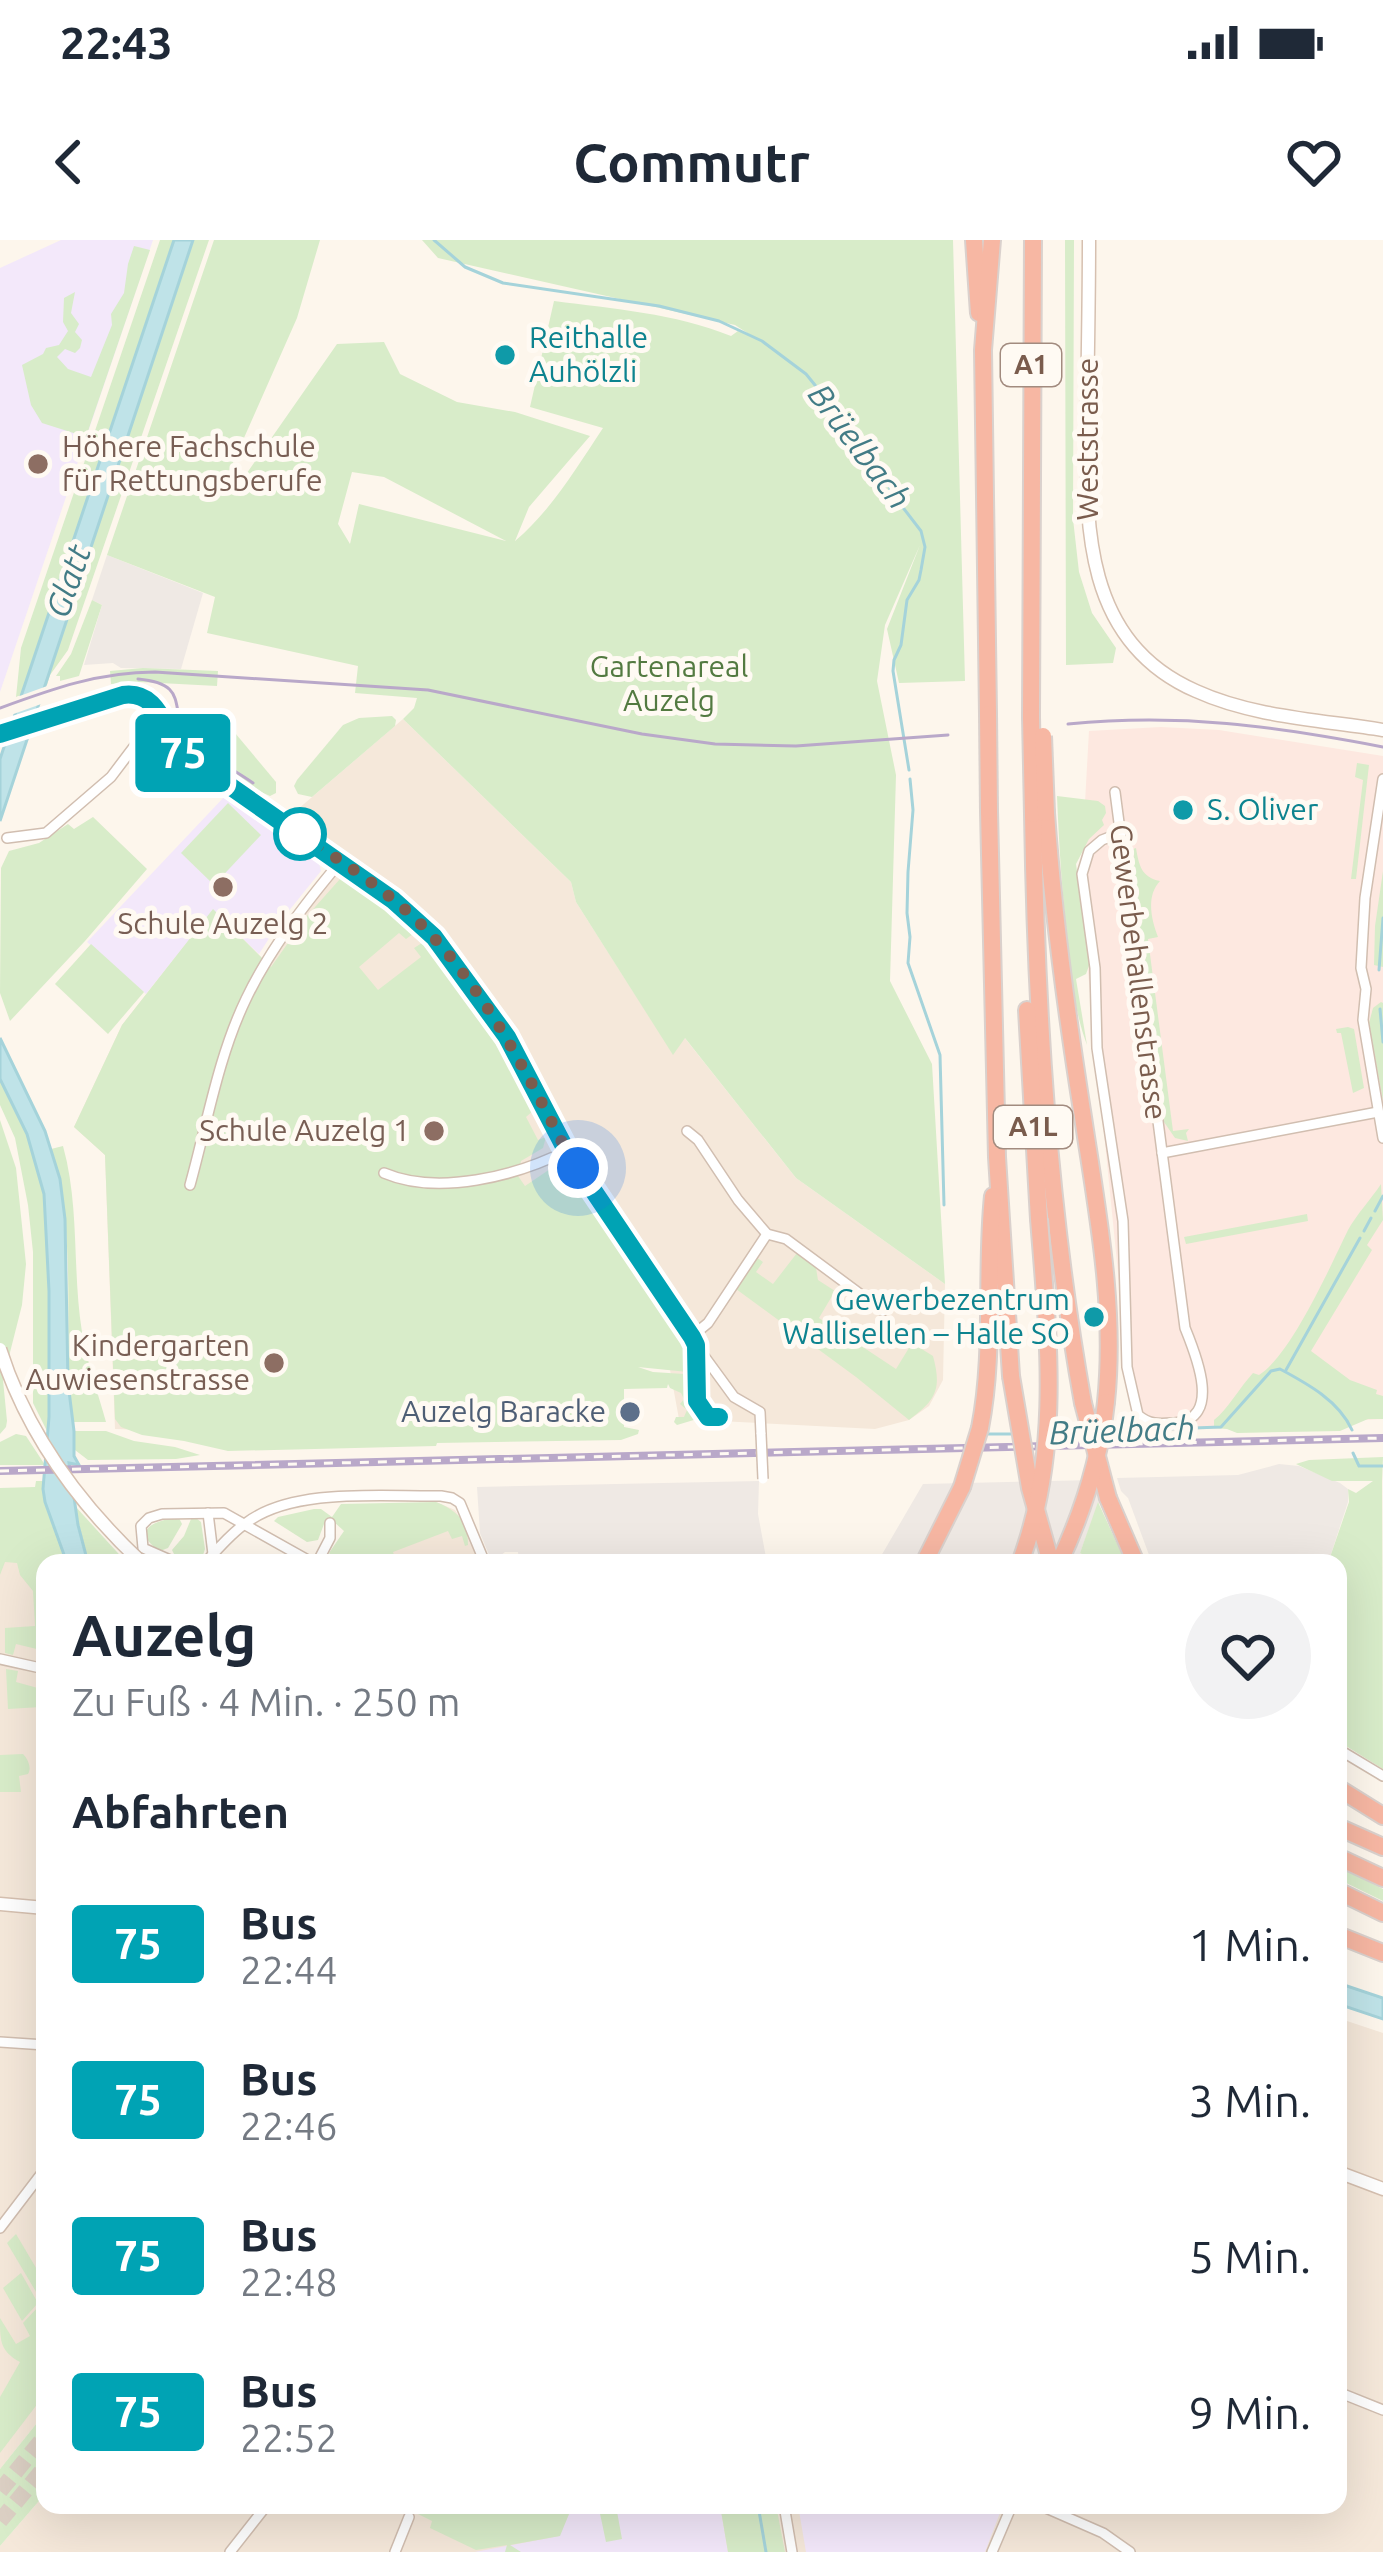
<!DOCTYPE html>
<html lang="de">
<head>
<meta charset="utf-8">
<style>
  body { margin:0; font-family:Ubuntu,sans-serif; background:#f2f2f3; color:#1f2937; height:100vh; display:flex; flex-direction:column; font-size:45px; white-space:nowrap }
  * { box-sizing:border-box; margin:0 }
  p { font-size:39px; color:#747a83 }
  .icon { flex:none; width:66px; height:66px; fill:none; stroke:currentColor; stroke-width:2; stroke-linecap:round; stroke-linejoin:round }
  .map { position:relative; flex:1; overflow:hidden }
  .details { position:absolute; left:36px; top:1314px; width:1311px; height:960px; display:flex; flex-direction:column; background:#fff; border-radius:24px; box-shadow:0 12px 48px #0002 }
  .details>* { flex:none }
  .badge { padding:0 24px; border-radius:9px; font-size:42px; line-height:78px }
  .you { position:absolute; width:60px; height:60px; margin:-30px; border:9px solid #fff; border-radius:50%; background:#1a73e8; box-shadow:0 0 0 18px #1a73e833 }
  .map>.badge { position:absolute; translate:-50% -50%; box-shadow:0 0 0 6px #fff }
  h2 { padding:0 36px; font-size:45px; line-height:108px }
  .round { display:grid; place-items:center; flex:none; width:126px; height:126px; border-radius:63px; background:#f2f2f3 }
  .overview { display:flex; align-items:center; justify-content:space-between; height:204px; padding:0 36px }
  h1 { font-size:57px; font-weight:600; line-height:90px }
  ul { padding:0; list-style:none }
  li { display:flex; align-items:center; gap:36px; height:156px; padding:0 36px }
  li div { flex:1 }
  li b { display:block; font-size:45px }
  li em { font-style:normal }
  li .badge { min-width:132px; font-weight:700; text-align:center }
  .status { display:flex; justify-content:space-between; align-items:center; height:84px; padding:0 60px; background:#fff; direction:ltr }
  .status svg { height:33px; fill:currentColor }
  header { display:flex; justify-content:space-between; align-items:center; height:156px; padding:0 36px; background:#fff; font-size:54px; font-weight:600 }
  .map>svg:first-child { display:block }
</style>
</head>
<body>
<div class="status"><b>22:43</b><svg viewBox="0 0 49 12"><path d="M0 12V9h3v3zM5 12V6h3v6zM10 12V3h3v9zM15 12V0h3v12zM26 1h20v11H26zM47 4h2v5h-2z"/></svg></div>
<header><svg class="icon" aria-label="back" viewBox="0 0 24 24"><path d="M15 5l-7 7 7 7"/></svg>Commutr<svg class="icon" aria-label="heart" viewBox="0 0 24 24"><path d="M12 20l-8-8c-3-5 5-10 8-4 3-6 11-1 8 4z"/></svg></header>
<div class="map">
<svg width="1383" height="2312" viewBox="0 0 1383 2312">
  <rect width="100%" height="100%" fill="#fdf6ec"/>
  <g fill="#f5e8da">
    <polygon points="403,479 571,642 576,662 673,814 684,797 796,938 945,1044 943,1140 929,1166 909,1180 875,1189 679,1179 670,1130 444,1093 430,1198 115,1189 105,915 74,887 122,785 213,669 265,721 339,622 283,582"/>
    <polygon points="0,1255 45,1332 45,2173 0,2229"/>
    <polygon points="436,1262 455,1270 467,1289 479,1323 383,1323"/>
    <polygon points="1338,1778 1383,1793 1383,2312 0,2312 0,2306 45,2254 45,2265 1338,2265"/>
  </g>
  <polygon fill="#fde8e0" points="1161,487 1219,490 1383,516 1383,1179 1134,1193 1080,652 1089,491"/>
  <g fill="#efe9e4">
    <polygon points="107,315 203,353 181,429 121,428 113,423 84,425 102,365 92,360"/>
    <polygon points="1279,1224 1299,1226 1340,1243 1348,1249 1348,1262 1328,1323 1152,1323 1128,1258 1121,1251 1117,1238 1238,1235"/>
    <polygon points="1094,1240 1100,1260 1080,1313 1099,1323 877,1323 923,1244"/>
    <polygon points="759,1241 758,1274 767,1323 519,1323 518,1312 505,1312 492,1322 480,1293 477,1247"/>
  </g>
  <g fill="#f3e8fa">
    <polygon points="61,0 153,0 0,452 0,28"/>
    <polygon points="225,556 318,619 321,631 279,683 259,714 213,670 146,754 87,702"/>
    <polygon points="620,2265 720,2265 728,2312 475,2312 559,2296 569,2274"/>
    <polygon points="798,2265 1003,2265 985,2312 806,2312"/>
  </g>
  <g fill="#d8ecc9" fill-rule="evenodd">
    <polygon points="160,0 174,0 25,446 46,437 193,0 209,0 68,410 50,435 47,445 16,457 21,408"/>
    <path d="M 214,0 L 320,0 L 297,78 L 224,243 L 233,253 L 337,104 L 384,102 L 400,134 L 457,162 L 515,172 L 590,196 L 529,267 L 515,301 C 551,271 577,227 603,188 L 530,167 L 554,61 C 614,69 674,73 731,96 L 738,91 L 752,96 L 735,85 L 438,18 L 422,0 L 953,0 L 965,441 L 899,443 L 887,389 L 920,305 L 885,385 L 877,441 L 896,535 L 890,741 L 932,824 L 945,1044 L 796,938 L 685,798 L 673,815 L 576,662 L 571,642 L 403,479 L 414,468 L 417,458 L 355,453 L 358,426 L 207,393 L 215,357 L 107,315 ZM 352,232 L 384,237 L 506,301 L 359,264 L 350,304 L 338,284 Z"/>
    <polygon points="1065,0 1074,0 1073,279 1079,332 1092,373 1116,408 1113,423 1066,425"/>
    <polygon points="134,6 150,10 86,197 42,183 31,165 22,125 43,114 46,108 59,105 68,91 63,82 64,58 75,52 71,73 79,84 75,92 82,100 80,108 75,113 65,109 57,117 68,129 91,137 112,85 111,74 124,53 128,24"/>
    <polygon points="92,360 102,365 79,436 60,441 60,436 56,436 71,414"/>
    <polygon points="143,428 218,431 217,446 141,442 111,444 110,431"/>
    <polygon points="200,474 216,474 225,481 276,542 276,553 270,556 261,552 189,502 182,491 183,484"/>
    <polygon points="392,476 396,480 395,486 312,557 298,554 294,546 297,540 343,485 359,478"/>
    <polygon points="1357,523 1369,525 1356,639 1351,639 1363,540 1355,537"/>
    <path d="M 1057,556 L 1098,561 L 1105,566 L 1106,573 L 1102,580 L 1104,585 L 1089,599 L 1076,624 L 1090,723 L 1086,734 L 1076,739 L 1087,805 C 1075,773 1071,738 1068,704 C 1062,654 1059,605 1057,556 Z"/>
    <polygon points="228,563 261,595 214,645 181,613"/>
    <polygon points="93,577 147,629 85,701 10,781 0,753 1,628 9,611 39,603 68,584 74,589"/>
    <path d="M 1136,608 C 1139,625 1141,637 1160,641 C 1146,656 1151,679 1158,697 L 1148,699 L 1173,891 L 1189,889 L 1186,893 L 1188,901 L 1175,898 L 1164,882 L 1130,620 L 1134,619 L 1133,609 Z"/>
    <polygon points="1383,631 1383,727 1374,725 1375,686"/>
    <path d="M 340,639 C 369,645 392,674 413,694 L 406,699 L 399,693 L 359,727 L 378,750 L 421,717 L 414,708 L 422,703 L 484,783 L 534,870 L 526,877 L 538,900 L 546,897 L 543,908 L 521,921 L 518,936 L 525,946 L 553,927 L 564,928 L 574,937 L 683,1105 L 688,1116 L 688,1132 L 638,1127 L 653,1132 L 684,1134 L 684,1148 L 689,1151 L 689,1165 L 697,1179 L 677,1185 L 674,1182 L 676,1177 L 684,1177 L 687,1170 L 680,1164 L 684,1159 L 681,1153 L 670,1148 L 668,1144 L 667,1148 L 624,1149 L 624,1187 L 639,1190 L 638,1194 L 621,1200 L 437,1203 L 436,1206 L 228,1211 L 184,1201 L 142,1195 L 121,1187 L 115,1179 L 105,915 L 74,887 L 122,785 L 213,669 L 271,727 L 307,676 Z"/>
    <polygon points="91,704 144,752 108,794 55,744"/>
    <polygon points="1381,762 1383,763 1383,861 1369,783 1373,768"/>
    <polygon points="1348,787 1354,789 1364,848 1353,853 1341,793 1337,793 1336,789"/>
    <polygon points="0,839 27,894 44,954 49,1051 48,1193 33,1163 33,1012 28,965 15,898 0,865"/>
    <polygon points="0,880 16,928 26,1024 22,1065 3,1140 7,1181 6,1187 0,1194"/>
    <path d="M 63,906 C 80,967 72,1030 82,1092 C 87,1122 98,1153 106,1182 L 72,1182 C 62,1092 79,997 51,909 Z"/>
    <path d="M 1381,944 L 1383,980 L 1367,1005 L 1372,1010 L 1311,1111 L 1350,1140 L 1377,1150 L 1376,1154 L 1383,1156 L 1383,1179 L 1368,1179 L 1340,1191 L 1237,1193 L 1227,1189 L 1214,1188 L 1214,1180 C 1227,1170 1240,1147 1253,1133 L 1259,1135 C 1291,1115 1330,1027 1348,990 C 1357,974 1371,959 1381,944 Z"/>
    <polygon points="1307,974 1308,981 1186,1004 1184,997"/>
    <path d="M 797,1013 L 816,1028 L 818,1040 L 835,1051 L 819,1078 L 896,1129 L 912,1103 L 933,1116 C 942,1149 936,1160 909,1180 L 856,1137 L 736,1049 L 756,1017 L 763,1022 L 756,1032 L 773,1044 Z"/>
    <polygon points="74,1191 106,1191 134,1201 175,1207 200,1215 176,1219 88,1220 75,1210"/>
    <polygon points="16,1194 26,1196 45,1225 0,1225 0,1202"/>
    <polygon points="1383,1217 1382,1241 1383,1529 1338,1501 1338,1323 1328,1323 1349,1262 1348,1249 1356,1253 1373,1241 1332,1241 1296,1224 1309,1220"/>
    <polygon points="36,1241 44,1241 45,1262 67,1323 45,1323 45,1411 16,1404 13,1415 5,1413 5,1388 35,1386 33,1351 20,1335 17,1323 5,1322 0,1335 0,1248 35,1247"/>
    <path d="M 436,1262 C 459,1271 468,1283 468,1305 L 465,1306 L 462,1296 L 452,1299 L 448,1291 L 393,1312 L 396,1321 L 390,1323 L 336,1323 L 329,1313 L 344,1291 L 333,1281 L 324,1284 L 318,1300 L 307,1302 L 274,1281 L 278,1277 L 314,1269 L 321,1269 L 332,1277 L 341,1264 Z"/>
    <polygon points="1098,1262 1126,1323 1099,1323 1080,1313"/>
    <polygon points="75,1266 127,1323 88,1323"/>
    <path d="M 179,1278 L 182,1284 L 168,1308 L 160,1311 C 128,1290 157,1279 179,1278 Z"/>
    <polygon points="196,1278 201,1282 205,1309 203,1315 193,1314 187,1319 174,1314 172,1310 184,1296 191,1279"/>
    <polygon points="6,1429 18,1431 16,1442 45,1450 41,1467 8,1469"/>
    <path d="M 23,1514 C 28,1519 32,1528 28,1534 L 19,1536 L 21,1552 L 0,1552 L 0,1515 Z"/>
    <polygon points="1338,1626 1383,1649 1383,1661 1338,1639"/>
    <polygon points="16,1994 45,2043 45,2067 7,2003"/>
    <polygon points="21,2033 38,2063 22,2081 3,2048"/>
    <path d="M 40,2065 L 45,2073 L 45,2154 L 0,2213 L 0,2157 L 20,2122 C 0,2111 0,2101 0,2078 L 16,2104 L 30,2096 L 23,2083 Z"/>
    <polygon points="45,2173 45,2254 0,2306 0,2229"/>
    <polygon points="419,2265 620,2265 616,2266 622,2299 606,2302 599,2269 569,2274 560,2296 510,2305 521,2312 505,2312 507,2305 476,2310 430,2288 432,2281 416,2273"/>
    <polygon points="720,2265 776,2265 785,2312 728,2312"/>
  </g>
  <g fill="#bfe3e8" stroke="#a5d3da" stroke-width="3">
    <polygon points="174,0 193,0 0,581 0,519"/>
    <polygon points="0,798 45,891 60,939 65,979 68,1143 74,1191 74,1216 79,1225 69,1223 78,1285 88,1323 67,1323 45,1262 43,1249 49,1177 49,1051 44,954 27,894 0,839"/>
    <polygon points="1338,1743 1383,1758 1383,1779 1338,1764"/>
  </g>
  <polygon fill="#fdf6ec" points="50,445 44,463 8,476 14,458"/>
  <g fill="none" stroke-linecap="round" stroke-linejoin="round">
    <g stroke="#a5d3da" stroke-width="3">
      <polyline points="434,0 465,27 503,43 659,66 719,81 762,101 806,134 884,230 891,252 921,291 925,307 921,330 919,340 907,360 901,405 894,420 893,431 909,530"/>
      <polyline points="910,539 913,570 908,632 907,673 910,697 908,723 940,815 944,965"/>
      <polyline points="1379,730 1383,678"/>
      <polyline points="1380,769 1383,802"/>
      <polyline points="1375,971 1383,956"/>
      <polyline points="1364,991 1371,978"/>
      <polyline points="1286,1130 1360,998"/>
      <path d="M 1110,1191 L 1221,1187 L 1271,1131 L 1280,1129 C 1308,1144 1339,1161 1352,1190"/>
      <polyline points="1056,1193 1082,1192"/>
      <polyline points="988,1194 1016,1194"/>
      <polyline points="1353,1213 1359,1226 1383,1226"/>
      <polyline points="758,2265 766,2312"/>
    </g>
    <g stroke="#dcd0c4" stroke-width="16" stroke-dasharray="16 8" stroke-linecap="butt">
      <polyline points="0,2251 45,2196"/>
      <polyline points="0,2281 45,2227"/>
    </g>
    <defs>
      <g id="street">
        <path d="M 0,494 L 123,455 C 160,450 164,492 184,514 L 393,660 L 434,697 L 507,797 L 566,911 L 696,1105 L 734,1157 L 760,1172 L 761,1194"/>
        <polyline points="1383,539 1365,658 1361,728 1366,749 1363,780 1383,898"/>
        <path d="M 1115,552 L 1185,1088 C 1196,1115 1223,1180 1174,1183 C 1159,1184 1150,1185 1138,1175 L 1127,1127 L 1123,981 L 1097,808 L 1095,728 L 1082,634 L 1089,611 L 1102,600 L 1120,593"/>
        <polyline points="7,598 46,593 111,537 145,492 162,479"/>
        <polyline points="687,891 698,900 738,960 767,994 786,999 883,1071"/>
        <polyline points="1162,913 1378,872"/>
        <path d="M 384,933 C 438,956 516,936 566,911"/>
        <path d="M 190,945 C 207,884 218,817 246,759 C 270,709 304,665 340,622"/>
        <polyline points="691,1097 708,1083 767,994"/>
        <polyline points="208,1273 213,1314"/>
        <polyline points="177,1323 143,1308 141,1286 149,1278 162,1274 224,1273 313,1323"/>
        <path d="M 205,1323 C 218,1309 230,1294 246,1283 C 294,1247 383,1257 441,1256 L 452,1258 L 460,1263 L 485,1323"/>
        <polyline points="317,1323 330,1298 330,1283"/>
        <polyline points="0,1419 45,1429"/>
        <polyline points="1338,1509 1383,1536"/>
        <polyline points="0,1802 45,1805"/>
        <polyline points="0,1988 45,1929"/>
        <polyline points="1338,2152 1383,2170"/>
        <polyline points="784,2265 792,2312"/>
        <polyline points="1039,2265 1103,2293 1130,2312"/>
        <polyline points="230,2312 267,2265"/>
        <polyline points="395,2312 409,2277"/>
        <polyline points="992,2312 1012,2265"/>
      </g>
      <g id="secondary">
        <path d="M 1089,0 C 1089,55 1088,110 1087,164 C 1086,272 1077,399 1196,451 C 1253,477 1321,480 1383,490"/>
        <polyline points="0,1664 45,1668"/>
        <polyline points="1338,1932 1383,1949"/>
      </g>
      <g id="highway">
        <polyline points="974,0 979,73"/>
        <polyline points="988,474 983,110 992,0"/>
        <polyline points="1031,477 1033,0"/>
        <polyline points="989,571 997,917 1011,1136"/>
        <path d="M 1046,573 C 1053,675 1067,776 1083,877 C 1097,971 1116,1066 1106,1162"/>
        <path d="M 1033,574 C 1036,771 1048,968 1083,1163"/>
        <polyline points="1027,770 1039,979"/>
        <path d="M 980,1188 C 995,1111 985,1034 993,956"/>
        <polyline points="1108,1258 1136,1323"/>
        <polyline points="924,1323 962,1247"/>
        <polyline points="1338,1548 1383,1576"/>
        <polyline points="1338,1587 1383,1607"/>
        <polyline points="1338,1617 1383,1638"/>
        <polyline points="1338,1651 1383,1673"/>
        <polyline points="1338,1695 1383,1713"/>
      </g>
    </defs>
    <use href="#street" stroke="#d1beb0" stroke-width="12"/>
    <use href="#secondary" stroke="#d6c0b0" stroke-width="15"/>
    <use href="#highway" stroke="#dad1cd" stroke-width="20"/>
    <use href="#street" stroke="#fff" stroke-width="9"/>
    <use href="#secondary" stroke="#fff" stroke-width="12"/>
    <use href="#highway" stroke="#f7b7a3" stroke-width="16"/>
    <g stroke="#b9a8c9" stroke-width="3">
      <path d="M 138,439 C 193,444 166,471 190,498 C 206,516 233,529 253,543"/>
      <path d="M 0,468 C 52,449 99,432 155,432 L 428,450 L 642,494 L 715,504 L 796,506 L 948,495"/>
      <path d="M 1068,484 C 1181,473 1273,486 1383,507"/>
    </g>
    <defs>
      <polyline id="rail" points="0,1231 1383,1198"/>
    </defs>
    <use href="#rail" stroke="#b9a8c9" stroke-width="8"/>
    <use href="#rail" stroke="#fffaf3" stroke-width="3" stroke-dasharray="9" stroke-linecap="butt"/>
    <defs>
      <polyline id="street-bridge" points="761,1194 763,1239"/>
      <path id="secondary-bridge" d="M 0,1109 C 27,1194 78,1263 142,1323"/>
      <g id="highway-bridge">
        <polyline points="988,474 989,571"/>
        <polyline points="1031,477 1033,574"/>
        <polyline points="1043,496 1046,573"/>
        <polyline points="1011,1136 1030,1248 1051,1323"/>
        <polyline points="1083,1163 1108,1258"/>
        <polyline points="962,1247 980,1188"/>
        <path d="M 1020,1323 C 1062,1210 1048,1096 1039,979"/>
        <path d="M 1059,1323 C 1083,1272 1100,1218 1106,1162"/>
      </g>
    </defs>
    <use href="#street-bridge" stroke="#d1beb0" stroke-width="12" stroke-linecap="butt"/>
    <use href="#secondary-bridge" stroke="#d6c0b0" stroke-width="15" stroke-linecap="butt"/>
    <use href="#highway-bridge" stroke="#dad1cd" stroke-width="20" stroke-linecap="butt"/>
    <use href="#street-bridge" stroke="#fff" stroke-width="9"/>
    <use href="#secondary-bridge" stroke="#fff" stroke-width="12"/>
    <use href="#highway-bridge" stroke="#f7b7a3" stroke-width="16"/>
  </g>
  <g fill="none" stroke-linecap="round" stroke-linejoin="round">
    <defs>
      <path id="line" d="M 0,494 L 123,455 C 160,450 164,492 184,514 L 393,660 L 434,697 L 507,797 L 566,910 L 692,1097 L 696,1105 L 697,1161 L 708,1177 L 719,1177"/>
    </defs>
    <use href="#line" stroke="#fff" stroke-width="27"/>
    <use href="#line" stroke="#00a3b4" stroke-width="18"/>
    <path stroke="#7a5c4d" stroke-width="12" stroke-dasharray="0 21.6" d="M 300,594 C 343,622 399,658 436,700 C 491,762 529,837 566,910 L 578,928"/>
  </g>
  <g fill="#0f9aa8" stroke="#fffaf3" stroke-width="4.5">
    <circle cx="505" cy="115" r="12"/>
    <circle cx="1183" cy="570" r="12"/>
    <circle cx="1094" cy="1077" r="12"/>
  </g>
  <g fill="#8d6e63" stroke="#fffaf3" stroke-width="4.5">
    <circle cx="38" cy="224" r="12"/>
    <circle cx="223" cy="647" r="12"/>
    <circle cx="434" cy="891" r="12"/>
    <circle cx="274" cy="1123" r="12"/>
  </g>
  <circle fill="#fff" stroke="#00a3b4" stroke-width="6" cx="300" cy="594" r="24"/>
  <circle fill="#5c6f8a" stroke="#fffaf3" stroke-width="4.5" cx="630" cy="1172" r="12"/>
  <g text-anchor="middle" stroke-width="10" stroke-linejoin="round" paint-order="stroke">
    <g fill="#fffaf3" stroke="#a28b7f" stroke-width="3">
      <rect x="1001" y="104" width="60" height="42" rx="9"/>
      <rect x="994" y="866" width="78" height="42" rx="9"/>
    </g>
    <g font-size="27" font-weight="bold" fill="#7a5c4d">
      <text x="1031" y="134">A1</text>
      <text x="1033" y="896">A1L</text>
    </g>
    <g font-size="30" fill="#0d838f" stroke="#fffaf3" text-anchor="start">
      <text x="529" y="108">Reithalle<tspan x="529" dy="34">Auhölzli</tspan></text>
      <text x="1207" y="580">S. Oliver</text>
      <text x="1070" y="1070" text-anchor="end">Gewerbezentrum<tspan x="1070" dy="34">Wallisellen – Halle SO</tspan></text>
    </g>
    <g font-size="30" fill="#7a5c4d" stroke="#fffaf3">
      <text transform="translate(1088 199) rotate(-90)" y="10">Weststrasse</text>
      <text transform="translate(1138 732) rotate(83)" y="10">Gewerbehallenstrasse</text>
    </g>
    <g font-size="30" fill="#785e54" stroke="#fffaf3" text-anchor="end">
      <text x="62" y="217" text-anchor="start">Höhere Fachschule<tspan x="62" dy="34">für Rettungsberufe</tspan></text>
      <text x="223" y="694" text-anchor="middle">Schule Auzelg 2</text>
      <text x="410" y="901">Schule Auzelg 1</text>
      <text x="250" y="1116">Kindergarten<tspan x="250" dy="34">Auwiesenstrasse</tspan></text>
    </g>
    <g font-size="30" fill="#537a41" stroke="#fffaf3">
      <text x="669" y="437">Gartenareal<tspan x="669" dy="34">Auzelg</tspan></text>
    </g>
    <g font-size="30" fill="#4e5e75" stroke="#fffaf3" text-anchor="end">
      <text x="606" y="1182">Auzelg Baracke</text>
    </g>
    <g font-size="33" font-style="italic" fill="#437c86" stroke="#fffaf3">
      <text transform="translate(860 206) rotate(53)" y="12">Brüelbach</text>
      <text transform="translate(68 341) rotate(-71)" y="12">Glatt</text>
      <text transform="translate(1122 1190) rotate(-2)" y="12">Brüelbach</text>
    </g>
  </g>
</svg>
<div class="you" style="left:578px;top:928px"></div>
<b class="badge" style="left:183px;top:513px;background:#00a3b4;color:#fff">75</b>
<section class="details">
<div class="overview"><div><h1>Auzelg</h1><p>Zu Fuß · 4 Min. · 250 m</p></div><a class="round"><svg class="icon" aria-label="heart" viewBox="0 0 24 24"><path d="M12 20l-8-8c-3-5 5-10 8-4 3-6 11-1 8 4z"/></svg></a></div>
<h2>Abfahrten</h2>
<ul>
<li><span class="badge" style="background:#00a3b4;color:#fff">75</span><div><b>Bus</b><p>22:44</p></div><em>1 Min.</em></li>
<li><span class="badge" style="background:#00a3b4;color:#fff">75</span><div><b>Bus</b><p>22:46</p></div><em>3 Min.</em></li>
<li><span class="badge" style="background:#00a3b4;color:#fff">75</span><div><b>Bus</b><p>22:48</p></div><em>5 Min.</em></li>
<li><span class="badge" style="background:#00a3b4;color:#fff">75</span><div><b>Bus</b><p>22:52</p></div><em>9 Min.</em></li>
</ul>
</section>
</div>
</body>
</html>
